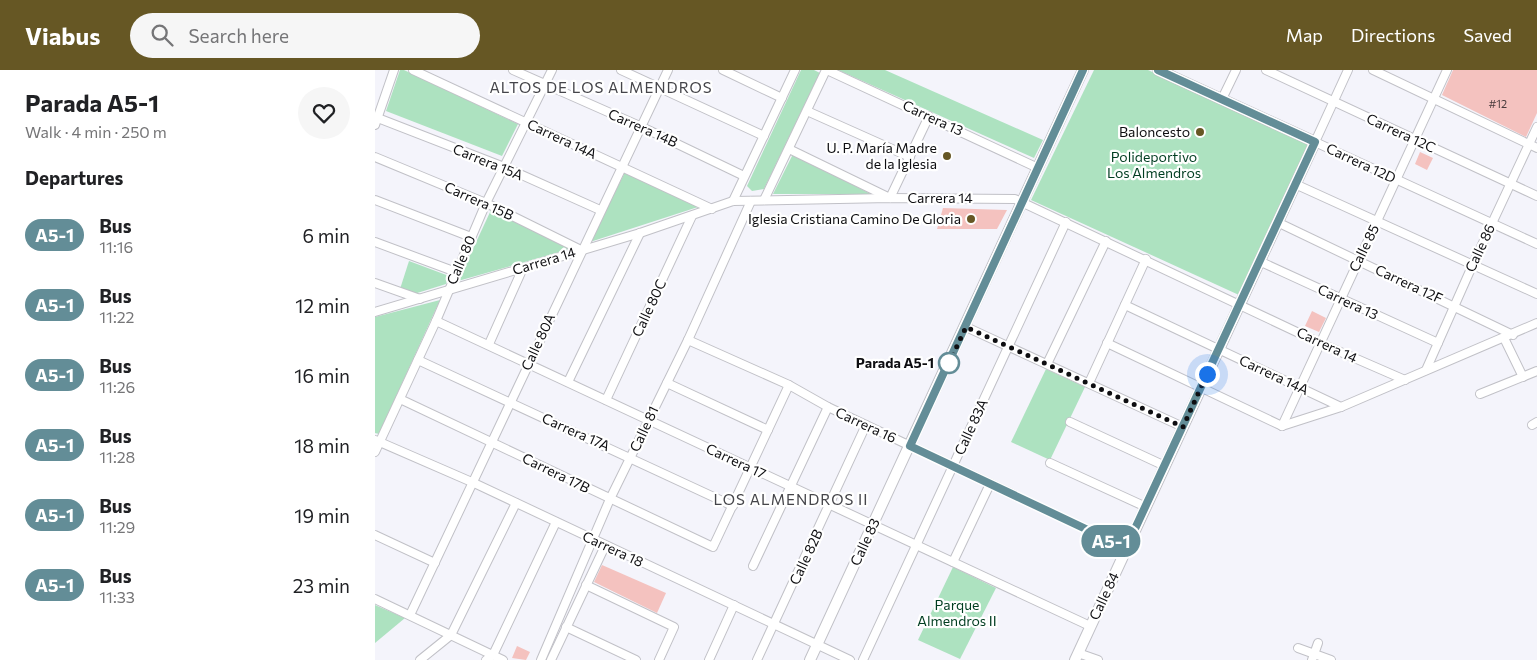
<!DOCTYPE html>
<html lang="en">
<head>
<meta charset="utf-8">
<style>
  body { margin:0; font-family:Commissioner,sans-serif; background:#f6f6f6; color:#202124; height:100vh; display:flex; flex-direction:column; font-size:19px; white-space:nowrap }
  * { box-sizing:border-box; margin:0 }
  p { font-size:16px; color:#757577 }
  .icon { flex:none; width:28px; height:28px; fill:none; stroke:currentColor; stroke-width:2; stroke-linecap:round; stroke-linejoin:round }
  .map { position:relative; flex:1; overflow:hidden }
  .details { display:flex; flex-direction:column; background:#fff; width:375px }
  .details>* { flex:none }
  .badge { padding:0 10px; border-radius:16px; font-size:18px; line-height:32px }
  .you { position:absolute; width:25px; height:25px; margin:-12px; border:4px solid #fff; border-radius:50%; background:#1a73e8; box-shadow:0 0 0 8px #1a73e833 }
  .map>.badge { position:absolute; translate:-50% -50%; box-shadow:0 0 0 2px #fff }
  h2 { padding:0 25px; font-size:19px; line-height:45px }
  .round { display:grid; place-items:center; flex:none; width:52px; height:52px; border-radius:26px; background:#f6f6f6 }
  .summary { display:flex; align-items:center; justify-content:space-between; height:85px; padding:0 25px }
  h1 { font-size:24px; font-weight:700; line-height:38px }
  ul { padding:0; list-style:none }
  li { display:flex; align-items:center; gap:15px; height:70px; padding:0 25px }
  li div { flex:1 }
  li b { display:block; font-size:19px }
  li em { font-style:normal }
  li .badge { min-width:55px; font-weight:700; text-align:center }
  header { display:flex; align-items:center; gap:30px; box-sizing:border-box; height:70px; padding:0 25px; background:#665724; color:#fff }
  header strong { font-size:24px }
  nav { display:flex; gap:28px; margin-inline-start:auto; font-size:18px }
  .search { width:350px; height:45px; background:#f6f6f6; display:flex; align-items:center; gap:12px; box-sizing:border-box; padding:0 18px; border-radius:28px; color:#757577; font-size:19px }
  main { display:flex; flex:1; min-height:0 }
  .map>svg:first-child { display:block }
</style>
</head>
<body>
<header>
<strong>Viabus</strong>
<div class="search"><svg class="icon" aria-label="search" viewBox="0 0 24 24"><circle cx="10" cy="10" r="6"/><path d="M15 15l6 6"/></svg>Search here</div>
<nav><a>Map</a><a>Directions</a><a>Saved</a></nav>
</header>
<main>
<section class="details">
<div class="summary"><div><h1>Parada A5-1</h1><p>Walk · 4 min · 250 m</p></div><a class="round"><svg class="icon" aria-label="heart" viewBox="0 0 24 24"><path d="M12 20l-8-8c-3-5 5-10 8-4 3-6 11-1 8 4z"/></svg></a></div>
<h2>Departures</h2>
<ul>
<li><span class="badge" style="background:#638d97;color:#fff">A5-1</span><div><b>Bus</b><p>11:16</p></div><em>6 min</em></li>
<li><span class="badge" style="background:#638d97;color:#fff">A5-1</span><div><b>Bus</b><p>11:22</p></div><em>12 min</em></li>
<li><span class="badge" style="background:#638d97;color:#fff">A5-1</span><div><b>Bus</b><p>11:26</p></div><em>16 min</em></li>
<li><span class="badge" style="background:#638d97;color:#fff">A5-1</span><div><b>Bus</b><p>11:28</p></div><em>18 min</em></li>
<li><span class="badge" style="background:#638d97;color:#fff">A5-1</span><div><b>Bus</b><p>11:29</p></div><em>19 min</em></li>
<li><span class="badge" style="background:#638d97;color:#fff">A5-1</span><div><b>Bus</b><p>11:33</p></div><em>23 min</em></li>
</ul>
</section>
<div class="map">
<svg width="1162" height="590" viewBox="0 0 1162 590">
  <rect width="100%" height="100%" fill="#f4f4fb"/>
  <g fill="#ade2c0">
    <polygon points="25,0 29,0 143,54 127,86 11,41"/>
    <polygon points="426,0 439,0 445,3 389,119 377,121 372,116"/>
    <polygon points="463,0 510,0 668,70 659,88"/>
    <polygon points="719,0 773,0 934,75 864,225 656,130"/>
    <polygon points="418,84 496,124 398,124"/>
    <polygon points="250,102 323,137 215,172"/>
    <polygon points="116,140 195,179 83,211"/>
    <polygon points="34,191 74,206 71,214 39,224 25,219"/>
    <polygon points="65,230 4,364 0,363 0,247"/>
    <polygon points="671,299 710,317 675,390 636,372"/>
    <polygon points="578,497 621,518 585,589 543,570"/>
    <polygon points="0,535 30,548 0,573"/>
  </g>
  <g fill="#f4c2bf">
    <polygon points="1078,0 1162,0 1162,43 1151,67 1067,25"/>
    <polygon points="1045,82 1058,88 1052,100 1040,94"/>
    <polygon points="568,138 632,140 622,159 562,159"/>
    <polygon points="937,241 951,248 944,262 930,256"/>
    <polygon points="227,495 291,523 282,543 219,512"/>
    <polygon points="142,576 155,582 151,590 137,588"/>
  </g>
  <g fill="none" stroke-linecap="round" stroke-linejoin="round">
    <defs>
      <g id="street">
        <polyline points="38,0 337,139"/>
        <polyline points="138,0 267,57 369,106"/>
        <polyline points="246,0 389,66"/>
        <polyline points="348,0 407,28"/>
        <polyline points="452,0 663,98"/>
        <polyline points="891,0 1162,126"/>
        <polyline points="973,0 940,72 1162,174"/>
        <polyline points="998,0 1162,78"/>
        <polyline points="847,29 861,0"/>
        <polyline points="432,41 535,87"/>
        <polyline points="0,47 129,97 225,140"/>
        <polyline points="0,55 19,0"/>
        <polyline points="414,79 515,128 554,46"/>
        <polyline points="0,87 111,133 206,180"/>
        <polyline points="920,114 1162,224"/>
        <polyline points="0,130 96,167"/>
        <polyline points="389,130 451,0"/>
        <polyline points="358,131 420,0"/>
        <polyline points="902,152 1138,265"/>
        <polyline points="0,172 81,202"/>
        <polyline points="884,191 1063,273"/>
        <polyline points="0,213 45,229"/>
        <polyline points="750,235 966,337"/>
        <polyline points="0,242 265,163 358,131 515,128 640,129 945,273 1030,310"/>
        <polyline points="61,251 715,556"/>
        <polyline points="591,257 808,357"/>
        <polyline points="1129,268 1148,307"/>
        <polyline points="313,270 414,315 453,337 751,478"/>
        <polyline points="732,273 907,356"/>
        <polyline points="114,274 148,198"/>
        <polyline points="43,290 358,436"/>
        <polyline points="672,294 731,171"/>
        <polyline points="1051,300 1098,194 1162,57"/>
        <polyline points="193,312 265,163"/>
        <polyline points="292,313 393,360"/>
        <polyline points="714,313 771,189"/>
        <polyline points="1105,324 1162,301"/>
        <polyline points="25,329 338,477 414,315"/>
        <polyline points="231,330 317,146"/>
        <polyline points="695,352 790,396"/>
        <polyline points="1157,355 1162,352"/>
        <polyline points="907,356 1072,0"/>
        <polyline points="907,356 966,337 1162,253"/>
        <polyline points="0,370 99,413 475,590"/>
        <polyline points="0,382 61,251 111,133 177,0"/>
        <polyline points="675,393 771,437"/>
        <polyline points="0,465 60,493"/>
        <polyline points="578,492 615,414"/>
        <polyline points="378,496 453,337"/>
        <polyline points="211,515 299,557 284,590"/>
        <polyline points="0,529 128,590"/>
        <polyline points="35,545 293,0"/>
        <polyline points="191,557 261,590"/>
        <polyline points="923,578 956,590"/>
        <polyline points="703,583 723,590"/>
        <polyline points="45,590 76,565 141,433"/>
        <polyline points="111,590 118,585 181,452"/>
        <polyline points="166,590 235,429 313,270 376,131"/>
        <polyline points="176,590 230,476"/>
        <polyline points="334,590 359,535"/>
        <polyline points="382,590 491,355"/>
        <polyline points="488,590 691,152"/>
        <polyline points="937,590 943,573"/>
      </g>
      <g id="secondary">
        <polyline points="435,590 708,0"/>
        <polyline points="700,590 940,72 783,0"/>
      </g>
    </defs>
    <use href="#street" stroke="#c1c1c7" stroke-width="10"/>
    <use href="#secondary" stroke="#c1c1c7" stroke-width="12"/>
    <use href="#street" stroke="#fff" stroke-width="8"/>
    <use href="#secondary" stroke="#fff" stroke-width="10"/>
  </g>
  <g fill="none" stroke-linecap="round" stroke-linejoin="round">
    <defs>
      <polyline id="line" points="708,0 535,376 751,478 940,72 783,0"/>
    </defs>
    <use href="#line" stroke="#fff" stroke-width="11"/>
    <use href="#line" stroke="#638d97" stroke-width="8"/>
    <polyline stroke="#0e0e11" stroke-width="5" stroke-dasharray="0 9" points="574,293 591,257 808,357 832,304"/>
  </g>
  <g fill="#665724" stroke="#fff" stroke-width="2">
    <circle cx="825" cy="62" r="5"/>
    <circle cx="572" cy="86" r="5"/>
    <circle cx="596" cy="149" r="5"/>
  </g>
  <circle fill="#fff" stroke="#638d97" stroke-width="2.5" cx="574" cy="293" r="10"/>
  <g text-anchor="middle" stroke-width="4.5" stroke-linejoin="round" paint-order="stroke">
    <g font-size="11" fill="#483b3c">
      <text x="1123" y="38">#12</text>
    </g>
    <g font-size="14" fill="#0e0e11" stroke="#fff">
      <text transform="translate(558 48) rotate(25)" y="5">Carrera 13</text>
      <text transform="translate(268 58) rotate(24)" y="5">Carrera 14B</text>
      <text transform="translate(1026 63) rotate(25)" y="5">Carrera 12C</text>
      <text transform="translate(187 69) rotate(25)" y="5">Carrera 14A</text>
      <text transform="translate(113 92) rotate(22)" y="5">Carrera 15A</text>
      <text transform="translate(986 93) rotate(25)" y="5">Carrera 12D</text>
      <text x="565" y="133">Carrera 14</text>
      <text transform="translate(104 131) rotate(24)" y="5">Carrera 15B</text>
      <text transform="translate(989 178) rotate(-64)" y="5">Calle 85</text>
      <text transform="translate(1105 178) rotate(-65)" y="5">Calle 86</text>
      <text transform="translate(86 190) rotate(-67)" y="5">Calle 80</text>
      <text transform="translate(169 191) rotate(-17)" y="5">Carrera 14</text>
      <text transform="translate(1034 214) rotate(25)" y="5">Carrera 12F</text>
      <text transform="translate(973 232) rotate(25)" y="5">Carrera 13</text>
      <text transform="translate(274 238) rotate(-65)" y="5">Calle 80C</text>
      <text transform="translate(163 272) rotate(-65)" y="5">Calle 80A</text>
      <text transform="translate(952 275) rotate(25)" y="5">Carrera 14</text>
      <text transform="translate(899 305) rotate(25)" y="5">Carrera 14A</text>
      <text transform="translate(491 355) rotate(25)" y="5">Carrera 16</text>
      <text transform="translate(596 357) rotate(-65)" y="5">Calle 83A</text>
      <text transform="translate(269 359) rotate(-65)" y="5">Calle 81</text>
      <text transform="translate(201 362) rotate(24)" y="5">Carrera 17A</text>
      <text transform="translate(361 391) rotate(25)" y="5">Carrera 17</text>
      <text transform="translate(181 403) rotate(26)" y="5">Carrera 17B</text>
      <text transform="translate(490 472) rotate(-65)" y="5">Calle 83</text>
      <text transform="translate(238 479) rotate(25)" y="5">Carrera 18</text>
      <text transform="translate(431 487) rotate(-65)" y="5">Calle 82B</text>
      <text transform="translate(729 526) rotate(-65)" y="5">Calle 84</text>
    </g>
    <g font-size="14" fill="#0e0e11" stroke="#fff" text-anchor="end">
      <text x="815" y="67">Baloncesto</text>
      <text x="562" y="83">U. P. María Madre<tspan x="562" dy="16">de la Iglesia</tspan></text>
      <text x="586" y="154">Iglesia Cristiana Camino De Gloria</text>
    </g>
    <g font-size="14" fill="#003d21" stroke="#fff">
      <text x="779" y="92">Polideportivo<tspan x="779" dy="16">Los Almendros</tspan></text>
      <text x="582" y="540">Parque<tspan x="582" dy="16">Almendros II</tspan></text>
    </g>
    <g font-size="14" font-weight="bold" fill="#0e0e11" stroke="#fff" text-anchor="end">
      <text x="559" y="298">Parada A5-1</text>
    </g>
    <g font-size="15" letter-spacing="1" fill="#45454a" stroke="#fff">
      <text x="226" y="23">ALTOS DE LOS ALMENDROS</text>
      <text x="416" y="435">LOS ALMENDROS II</text>
    </g>
  </g>
</svg>
<div class="you" style="left:832px;top:304px"></div>
<b class="badge" style="left:736px;top:471px;background:#638d97;color:#fff">A5-1</b>
</div>
</main>
</body>
</html>
